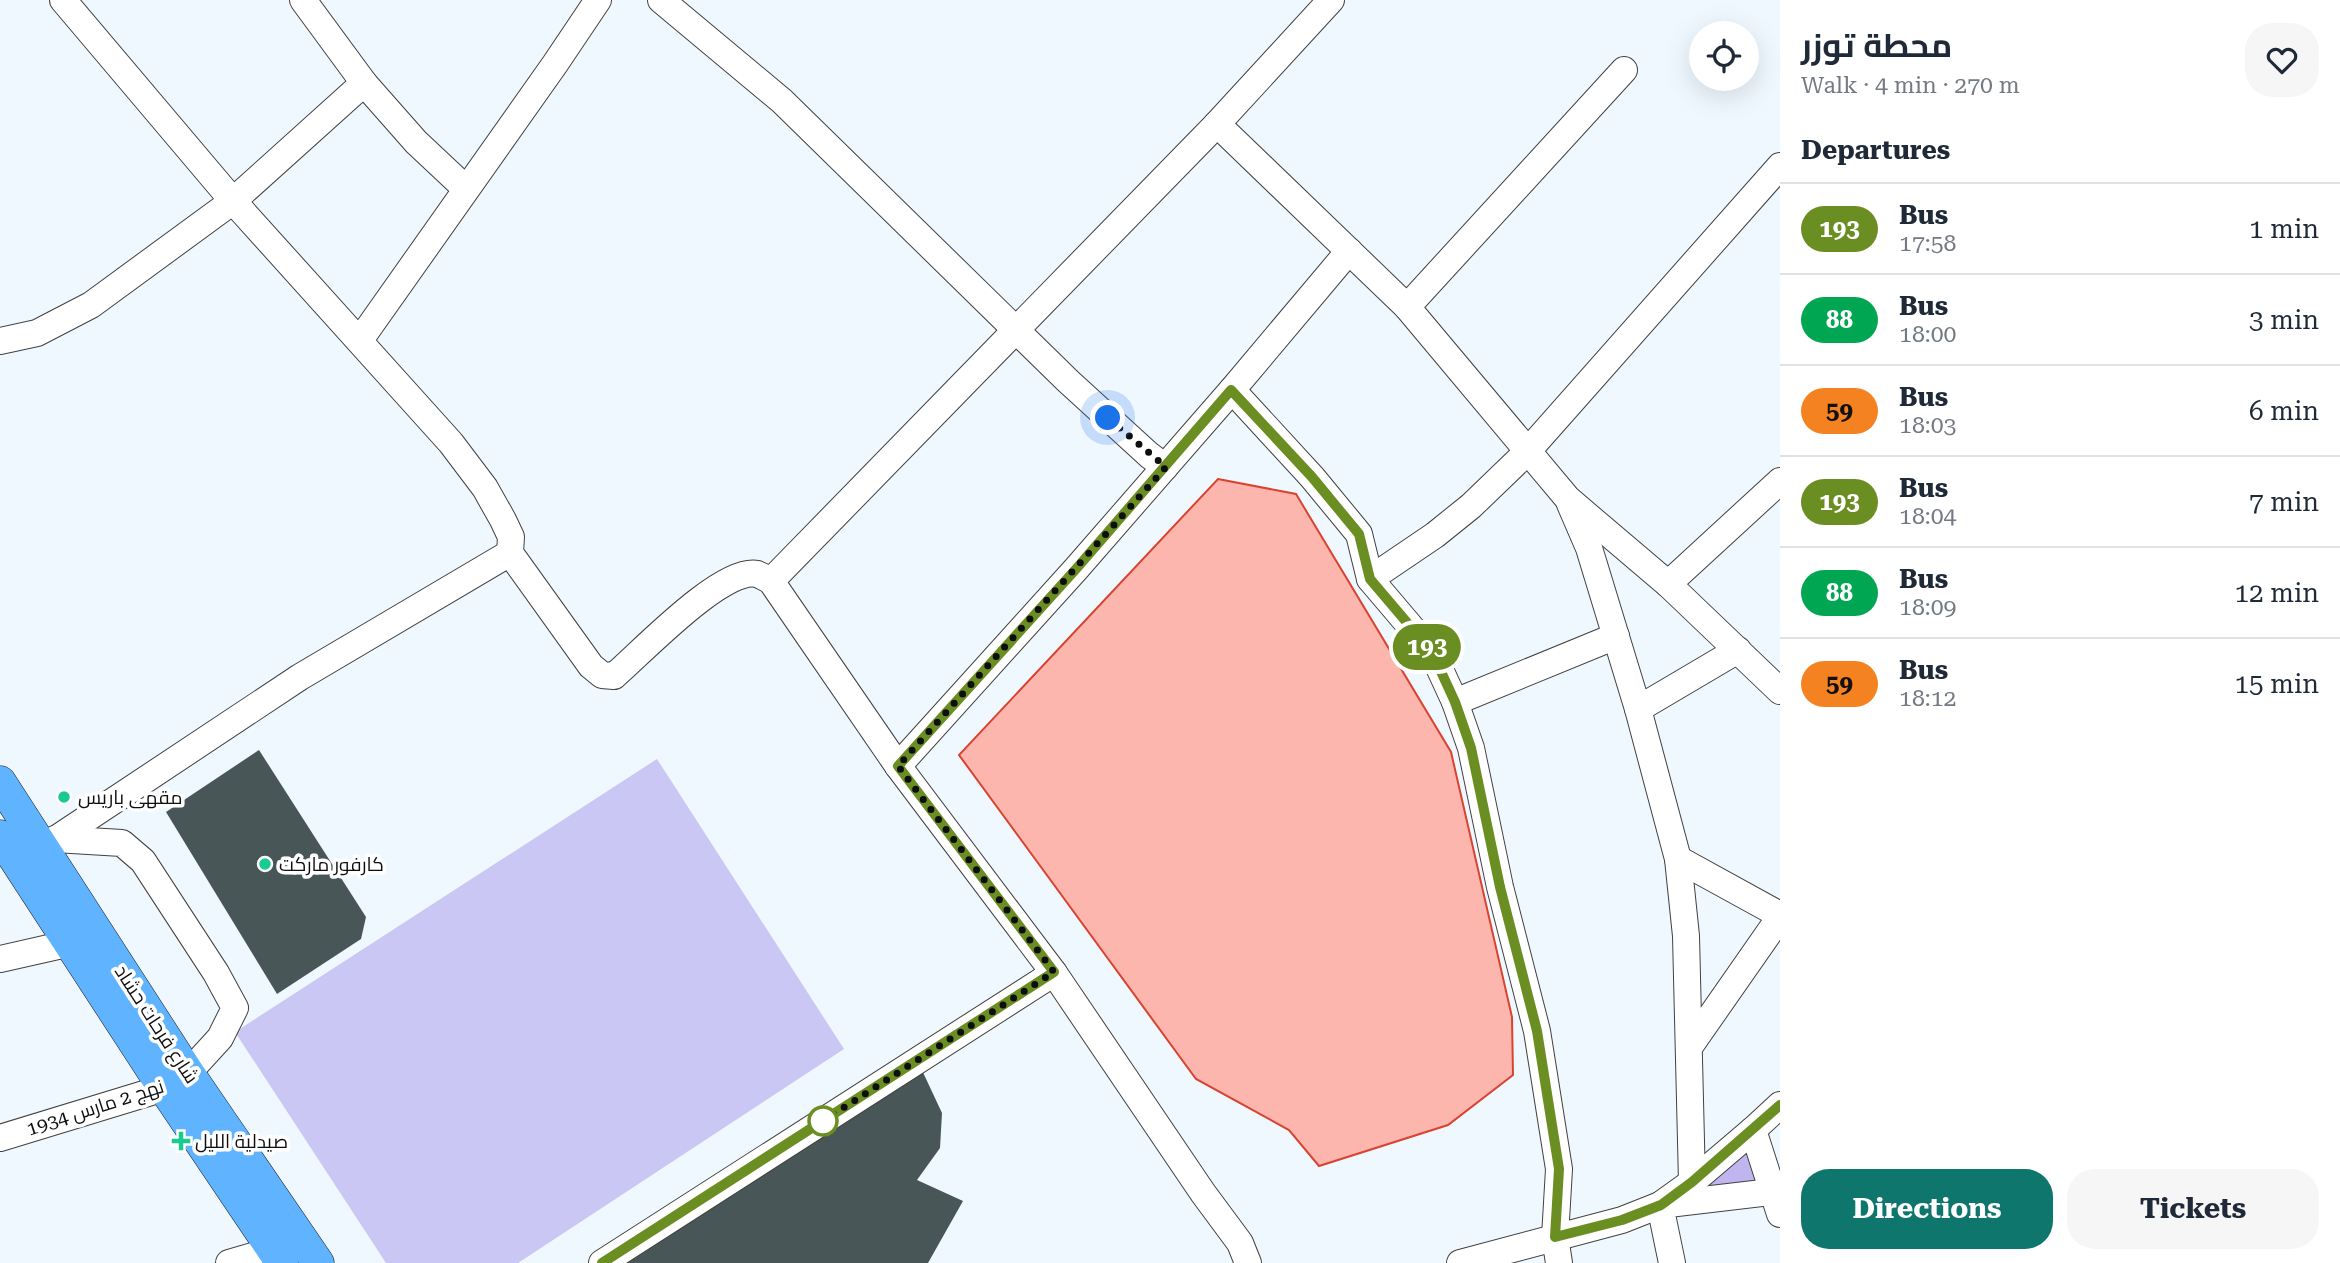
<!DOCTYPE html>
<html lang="en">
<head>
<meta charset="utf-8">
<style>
  body { margin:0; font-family:"Roboto Serif",Cairo,serif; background:#f6f6f7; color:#1f2937; height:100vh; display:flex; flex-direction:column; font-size:26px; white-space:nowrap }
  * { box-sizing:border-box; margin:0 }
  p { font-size:23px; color:#747a83 }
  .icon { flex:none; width:38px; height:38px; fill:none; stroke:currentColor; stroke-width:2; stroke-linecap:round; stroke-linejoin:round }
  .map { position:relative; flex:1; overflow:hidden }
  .drawer { display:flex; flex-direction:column; background:#fff; width:560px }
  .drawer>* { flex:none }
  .badge { padding:0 14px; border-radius:23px; font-size:24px; line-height:46px }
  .buttons { position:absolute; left:1689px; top:21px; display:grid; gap:14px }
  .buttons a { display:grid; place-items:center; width:70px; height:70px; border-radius:50%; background:#fff; box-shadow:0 7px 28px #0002; font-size:35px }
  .you { position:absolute; width:35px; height:35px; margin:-18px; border:5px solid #fff; border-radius:50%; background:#1a73e8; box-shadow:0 0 0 10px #1a73e833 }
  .map>.badge { position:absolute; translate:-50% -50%; box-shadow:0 0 0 4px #fff }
  h2 { padding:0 21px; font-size:26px; line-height:63px }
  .round { display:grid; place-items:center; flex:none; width:74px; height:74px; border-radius:28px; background:#f6f6f7 }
  .summary { display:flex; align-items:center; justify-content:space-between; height:119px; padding:0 21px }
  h1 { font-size:33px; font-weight:700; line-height:52px }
  .button { display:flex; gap:14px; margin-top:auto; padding:14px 21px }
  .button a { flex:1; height:80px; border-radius:28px; background:#0f766e; color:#fff; font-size:28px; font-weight:700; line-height:80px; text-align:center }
  .button a+a { background:#f6f6f7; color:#1f2937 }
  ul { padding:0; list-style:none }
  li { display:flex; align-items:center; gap:21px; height:91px; padding:0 21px; border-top:2px solid #e0e1e3 }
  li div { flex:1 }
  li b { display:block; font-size:26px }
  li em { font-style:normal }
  li .badge { min-width:77px; font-weight:700; text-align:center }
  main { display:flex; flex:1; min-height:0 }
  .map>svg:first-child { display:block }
</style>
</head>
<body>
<main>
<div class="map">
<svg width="1780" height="1263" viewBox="0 0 1780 1263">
  <rect width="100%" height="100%" fill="#eff7ff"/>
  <polygon fill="#c0b5ee" points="1746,1141 1761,1183 1686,1186"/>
  <polygon fill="#cac7f4" points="657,759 844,1049 518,1263 386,1263 235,1032"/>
  <polygon fill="#fcb6ae" stroke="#d9432f" stroke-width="2" points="1218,479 1296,494 1451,752 1512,1017 1513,1075 1448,1125 1319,1166 1289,1130 1196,1079 959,755"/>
  <g fill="#495658">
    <polygon points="259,750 366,917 361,939 277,994 166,812"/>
    <polygon points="920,1066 942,1113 940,1148 917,1180 963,1201 928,1263 620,1263"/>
  </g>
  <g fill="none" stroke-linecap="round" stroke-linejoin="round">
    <defs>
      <g id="minor">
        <path d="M 63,0 L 233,201 L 451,443 L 485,488 L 503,520 L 511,537 L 510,553 L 591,666 L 602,675 L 614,676 C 641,653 723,566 757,574 C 761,575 767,579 771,581 L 898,766 L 1054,973 L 1203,1193 L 1240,1243 L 1248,1263"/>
        <polyline points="303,0 364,83 416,142 465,188"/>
        <polyline points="661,0 782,101 1068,381 1149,455 1165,467"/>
        <polyline points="1217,124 1407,307 1568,499 1668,584 1780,691"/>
        <polyline points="1407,307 1624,70"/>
        <polyline points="360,340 555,64 598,0"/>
        <polyline points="0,341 37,333 91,305 233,201 364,83"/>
        <polyline points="1232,390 1349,251"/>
        <polyline points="1570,504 1589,548 1638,709 1678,859 1686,936 1692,1182"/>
        <polyline points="1370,579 1435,535 1471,506 1527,452 1780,166"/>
        <polyline points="771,581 1217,124 1331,0"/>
        <polyline points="1668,584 1780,481"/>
        <polyline points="1455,702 1616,636"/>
        <polyline points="1638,709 1738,650"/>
        <polyline points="898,766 1076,569 1232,390 1312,477 1359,534 1370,579 1432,652 1455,702 1471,748 1500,887 1537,1031 1559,1169 1555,1237 1559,1263"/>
        <polyline points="24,841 34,846 44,847 300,677 510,553"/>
        <polyline points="1678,859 1780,915"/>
        <polyline points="0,959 71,943"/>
        <polyline points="1690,1046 1780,917"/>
        <polyline points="1753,1130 1780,1214"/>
        <polyline points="0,1138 164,1088 188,1073 220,1038 235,1008 216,973 143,861 122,843 55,839"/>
        <polyline points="229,1263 273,1250 290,1242"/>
        <polyline points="602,1263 1054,973"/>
        <polyline points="1460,1263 1622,1220 1660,1205 1692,1182 1753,1130 1780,1105"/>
        <polyline points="1672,1263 1660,1205 1780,1191"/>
      </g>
      <g id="major">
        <polyline points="0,782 188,1073 318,1263"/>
        <polyline points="0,836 164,1088 282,1263"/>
      </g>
    </defs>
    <use href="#minor" stroke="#414141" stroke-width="28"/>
    <use href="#major" stroke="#1f1f1f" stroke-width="33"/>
    <use href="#minor" stroke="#fff" stroke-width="26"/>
    <use href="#major" stroke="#5fb3ff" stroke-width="32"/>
  </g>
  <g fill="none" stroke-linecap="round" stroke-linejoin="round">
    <defs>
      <polyline id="line" points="602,1263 1054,972 898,766 1076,569 1231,390 1312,477 1359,534 1370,579 1432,652 1455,702 1471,748 1500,887 1537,1031 1559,1169 1555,1237 1622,1220 1661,1205 1692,1182 1780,1105"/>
    </defs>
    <use href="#line" stroke="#fff" stroke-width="16"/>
    <use href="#line" stroke="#6b8e23" stroke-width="10"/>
    <polyline stroke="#0e0e0e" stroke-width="7" stroke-dasharray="0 12.6" points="823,1121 1054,972 898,766 1166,467 1108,418"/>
  </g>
  <g fill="#19cb91" stroke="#fff" stroke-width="2.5">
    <circle cx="64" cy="797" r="7"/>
    <circle cx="265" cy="864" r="7"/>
    <path d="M177.5 1130.5h7v7h7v7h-7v7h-7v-7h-7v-7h7z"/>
  </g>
  <circle fill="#fff" stroke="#6b8e23" stroke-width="3.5" cx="823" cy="1121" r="14"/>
  <g text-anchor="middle" stroke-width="7" stroke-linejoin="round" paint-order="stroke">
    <g font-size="19" fill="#0e0e0e" stroke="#fff" text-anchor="start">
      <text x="78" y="804">مقهى باريس</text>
      <text x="279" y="871">كارفور ماركت</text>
      <text x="195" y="1148">صيدلية الليل</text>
    </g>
    <g font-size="19" fill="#0e0e0e" stroke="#fff">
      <text transform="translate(157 1024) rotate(57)" y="7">شارع فرحات حشاد</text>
      <text transform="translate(95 1107) rotate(-18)" y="7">نهج 2 مارس 1934</text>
    </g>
  </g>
</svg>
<div class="buttons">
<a><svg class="icon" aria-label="locate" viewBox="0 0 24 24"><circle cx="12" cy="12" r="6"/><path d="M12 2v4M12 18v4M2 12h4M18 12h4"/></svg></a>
</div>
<div class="you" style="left:1108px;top:418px"></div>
<b class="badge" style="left:1427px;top:647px;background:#6b8e23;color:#fff">193</b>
</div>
<section class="drawer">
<div class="summary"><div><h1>محطة توزر</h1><p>Walk · 4 min · 270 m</p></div><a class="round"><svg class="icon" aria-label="heart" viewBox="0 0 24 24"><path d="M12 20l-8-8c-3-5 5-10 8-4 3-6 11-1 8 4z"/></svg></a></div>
<h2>Departures</h2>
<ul>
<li><span class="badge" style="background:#6b8e23;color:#fff">193</span><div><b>Bus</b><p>17:58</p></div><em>1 min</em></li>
<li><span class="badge" style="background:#00a651;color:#fff">88</span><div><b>Bus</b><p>18:00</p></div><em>3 min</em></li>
<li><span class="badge" style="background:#f58220;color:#111">59</span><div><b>Bus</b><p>18:03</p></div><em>6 min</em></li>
<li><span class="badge" style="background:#6b8e23;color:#fff">193</span><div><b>Bus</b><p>18:04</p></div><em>7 min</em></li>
<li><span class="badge" style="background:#00a651;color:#fff">88</span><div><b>Bus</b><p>18:09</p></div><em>12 min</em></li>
<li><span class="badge" style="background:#f58220;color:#111">59</span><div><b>Bus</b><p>18:12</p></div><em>15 min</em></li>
</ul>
<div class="button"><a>Directions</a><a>Tickets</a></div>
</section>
</main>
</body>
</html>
